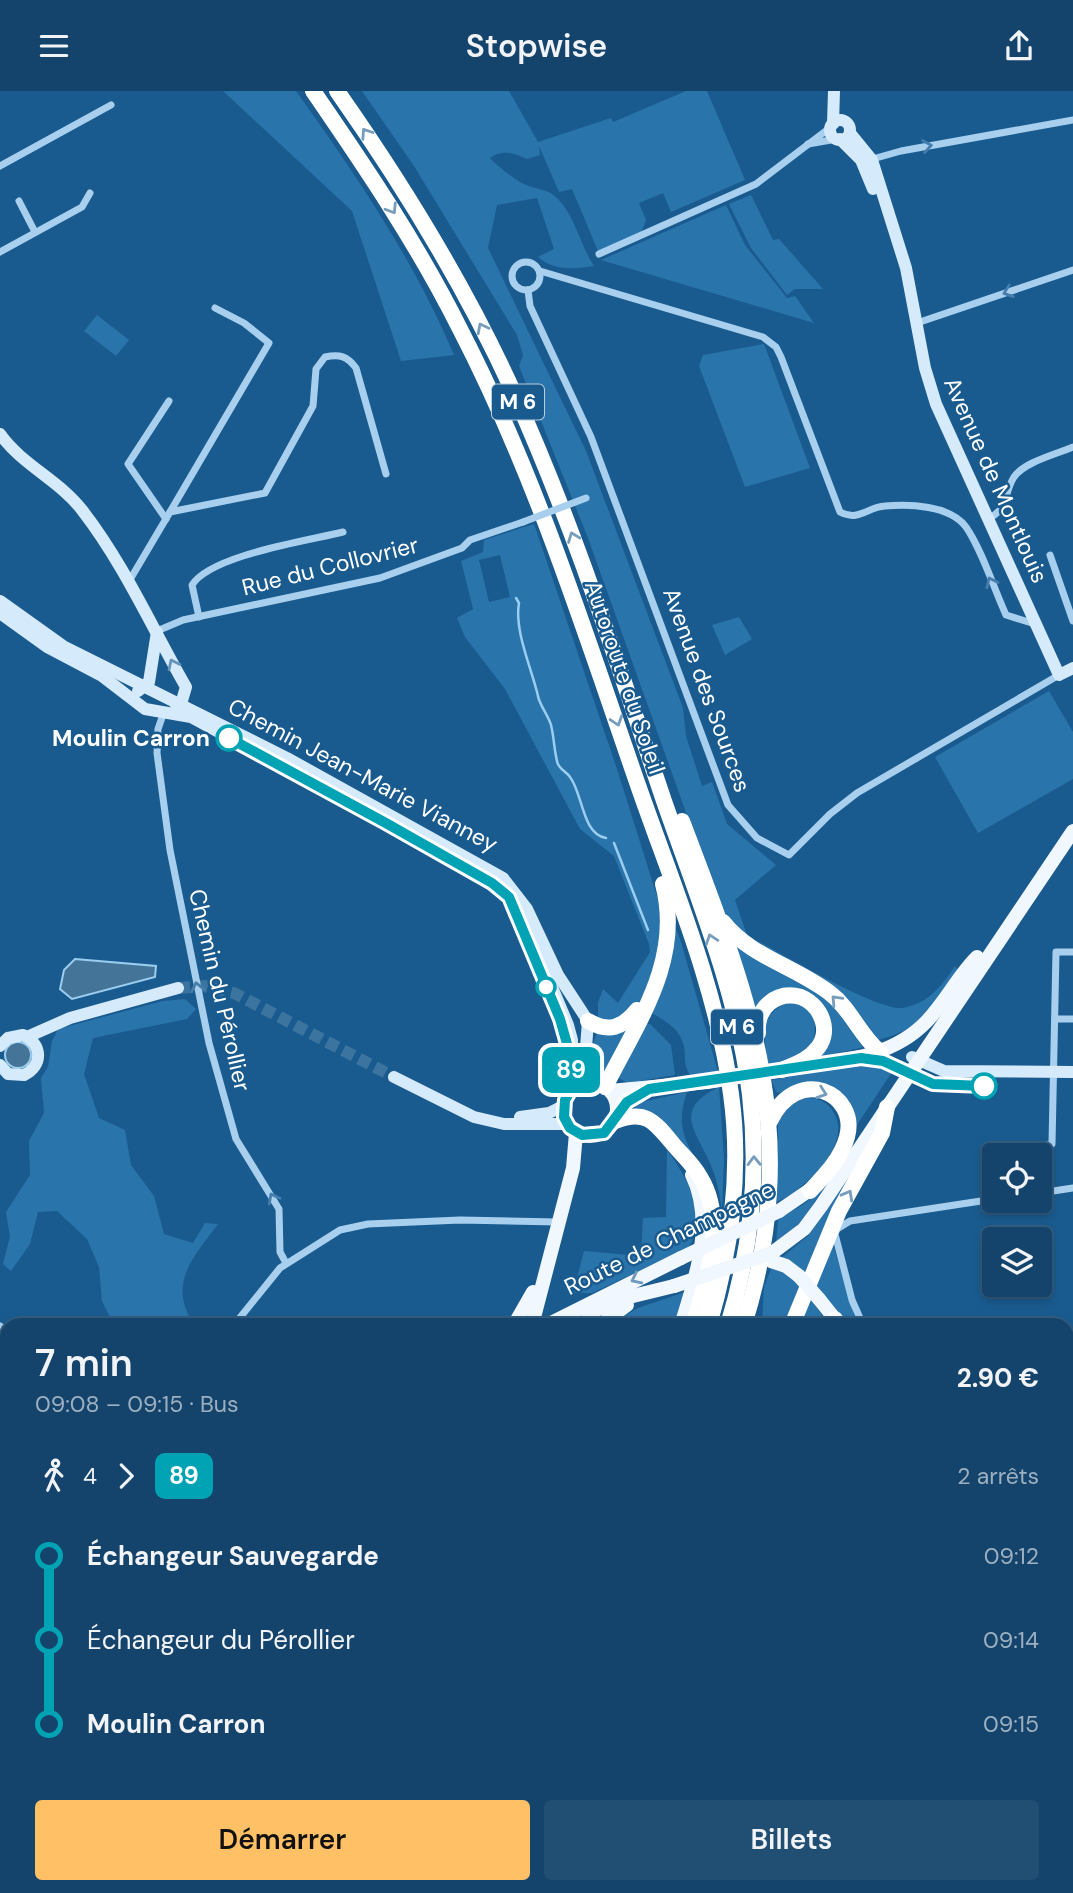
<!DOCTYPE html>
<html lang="fr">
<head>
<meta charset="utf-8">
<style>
  body { margin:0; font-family:"DM Sans",sans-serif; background:#214e73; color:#f1f3f6; height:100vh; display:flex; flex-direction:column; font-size:26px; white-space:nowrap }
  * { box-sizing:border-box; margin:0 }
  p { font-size:23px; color:#9db0c1 }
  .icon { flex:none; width:38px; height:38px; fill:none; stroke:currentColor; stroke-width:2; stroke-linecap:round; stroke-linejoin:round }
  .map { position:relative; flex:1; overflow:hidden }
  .side { position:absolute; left:0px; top:1227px; width:1074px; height:576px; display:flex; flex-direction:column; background:#14446b; border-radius:21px 21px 0 0; box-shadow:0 4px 10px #0003,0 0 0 2px #335c7e }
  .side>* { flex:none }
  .badge { padding:0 14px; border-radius:10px; font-size:24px; line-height:46px }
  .controls { position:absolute; left:982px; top:1052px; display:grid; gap:14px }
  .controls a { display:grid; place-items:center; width:70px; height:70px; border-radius:7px; background:#14446b; box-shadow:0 4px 10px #0003,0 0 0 2px #335c7e; font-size:35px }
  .map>.badge { position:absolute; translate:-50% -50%; box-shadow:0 0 0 4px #fff }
  .legs { display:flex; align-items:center; gap:10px; height:77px; padding:0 35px; font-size:23px }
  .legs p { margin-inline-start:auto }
  .headline { display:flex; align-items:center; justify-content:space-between; height:119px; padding:0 35px }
  h1 { font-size:38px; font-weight:600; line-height:52px }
  .cta { display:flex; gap:14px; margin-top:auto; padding:14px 35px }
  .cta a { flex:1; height:80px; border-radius:7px; background:#ffc066; color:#111; font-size:28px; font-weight:600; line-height:80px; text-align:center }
  .cta a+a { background:#214e73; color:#f1f3f6 }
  ul { padding:0 35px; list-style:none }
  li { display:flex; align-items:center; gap:24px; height:84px; font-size:26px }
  li i { display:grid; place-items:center; width:10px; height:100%; margin:0 9px; background:currentColor }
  li i::after { content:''; width:18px; height:18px; margin:-9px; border:5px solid; border-radius:50%; background:#14446b }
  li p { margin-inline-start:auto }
  li:first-child i { background:linear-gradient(#0000 50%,currentColor 0) }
  li:last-child i { background:linear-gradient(currentColor 50%,#0000 0) }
  header { display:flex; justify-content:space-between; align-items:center; height:91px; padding:0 35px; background:#14446b; font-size:32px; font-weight:600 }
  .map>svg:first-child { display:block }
</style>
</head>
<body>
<header><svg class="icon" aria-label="menu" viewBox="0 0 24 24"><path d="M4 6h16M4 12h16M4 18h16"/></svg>Stopwise<svg class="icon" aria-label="share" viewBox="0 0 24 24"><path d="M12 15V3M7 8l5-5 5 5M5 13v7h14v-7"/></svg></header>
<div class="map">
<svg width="1073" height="1802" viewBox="0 0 1073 1802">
  <rect width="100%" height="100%" fill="#1a5b8f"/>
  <g fill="#2a74ac" fill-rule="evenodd">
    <path d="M 223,0 L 296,0 C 356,84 414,169 454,264 L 401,270 L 352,120 Z"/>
    <path d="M 362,0 L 509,0 L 538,51 L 611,27 L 613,31 L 686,0 L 707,0 L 745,89 L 671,121 L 663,102 L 639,112 L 646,129 L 641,142 L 598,160 L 572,98 L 559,101 L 539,55 L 540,64 L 527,68 C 514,62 502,58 490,67 C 496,74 516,90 524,93 C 536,99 548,97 558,108 C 576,127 580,154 594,175 C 575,178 553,180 538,166 L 554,158 L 537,107 L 497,114 L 488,157 L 586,360 L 683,617 L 686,645 L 702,695 L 712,691 L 727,733 L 776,774 L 735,809 L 747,844 C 775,859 876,920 902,917 C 928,913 942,895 955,875 L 960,882 C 934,916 922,938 878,949 L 853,924 L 759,858 L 727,827 L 713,797 L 588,447 L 519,275 L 523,264 L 517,244 L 414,75 Z"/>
    <polygon points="751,104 773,149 779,148 823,198 795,198 787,204 751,157 729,113"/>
    <polygon points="726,114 745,154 787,207 795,205 814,232 601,169"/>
    <polygon points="97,224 129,249 116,265 84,240"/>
    <polygon points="764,253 810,377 745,396 699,275 703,264"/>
    <path d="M 534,433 L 617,678 L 662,821 C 663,852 654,903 628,924 C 623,928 614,931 608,934 L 598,927 L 598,912 L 603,898 L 618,912 L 650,861 L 649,853 L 614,765 L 580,738 L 505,598 L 465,546 L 457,527 L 473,518 L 461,470 L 483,461 L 484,449 ZM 500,464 L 510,506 L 489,511 L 479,469 Z"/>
    <polygon points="739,526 752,548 725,564 712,534"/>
    <polygon points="1049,600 1073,641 1073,688 978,742 935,666"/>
    <path d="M 674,833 L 681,851 L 718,981 L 691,985 C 682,974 687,964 683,952 C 678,936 664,929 650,921 Z"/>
    <polygon points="736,854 831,907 865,953 861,957 817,966 829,942 794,900 754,923"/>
    <path d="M 185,908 L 196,918 L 187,928 L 93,947 L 84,983 L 99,1027 L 125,1039 L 131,1074 L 154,1105 L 164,1143 L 193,1152 L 205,1132 L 218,1133 C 193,1167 167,1192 194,1234 L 114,1234 L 102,1210 L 99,1176 L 87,1148 L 57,1120 L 38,1121 L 30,1153 L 11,1180 L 3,1173 L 10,1146 L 6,1121 L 30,1084 L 29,1050 L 44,1022 L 41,987 L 48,976 L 52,950 L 58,938 L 163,910 Z"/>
    <path d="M 784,912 L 801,913 L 815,926 L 814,956 L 788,971 L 768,973 C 764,945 758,929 784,912 Z"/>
    <polygon points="644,933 650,933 671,954 675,984 627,992 616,985"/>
    <polygon points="629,935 603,988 592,987 591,960 597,941"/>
    <polygon points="864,973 878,974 892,981 853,1040 850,1025 804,995 789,997 781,1002 776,1001 772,989"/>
    <path d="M 719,996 L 724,1067 L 722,1121 C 720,1104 717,1088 710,1072 C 696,1039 672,1019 719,996 Z"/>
    <path d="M 687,1001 C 674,1039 688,1053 705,1086 L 635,1018 L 637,1012 Z"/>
    <path d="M 804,1007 C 817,1007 825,1009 832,1019 C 856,1052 805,1098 777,1111 L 778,1032 L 788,1015 Z"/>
    <polygon points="873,1048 808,1187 780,1168 809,1144"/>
    <path d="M 667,1059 C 686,1084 710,1127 688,1157 L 592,1202 L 573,1202 L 584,1160 L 641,1165 L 643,1127 L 666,1126 Z"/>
    <polygon points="827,1093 794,1140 776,1153 778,1128 804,1113"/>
    <polygon points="831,1146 857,1234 845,1234 812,1192"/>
    <polygon points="771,1178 790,1183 803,1196 788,1234 762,1234 764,1196"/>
    <polygon points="685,1201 674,1234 609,1234 638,1217"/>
    <polygon points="809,1206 829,1234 798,1234"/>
    <polygon points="0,1270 7,1273 7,1330 0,1337"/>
    <polygon points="292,1796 345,1796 343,1802 290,1802"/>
    <polygon points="389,1796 489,1796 492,1802 387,1802"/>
    <polygon points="492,1796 583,1796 585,1802 494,1802"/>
    <polygon points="589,1796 684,1796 686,1799 679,1802 592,1802"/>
  </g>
  <g fill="#457499" stroke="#9bcdf0" stroke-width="2">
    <polygon points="75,868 156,875 155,886 72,908 60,898 64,879"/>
    <circle cx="18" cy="964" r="13"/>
  </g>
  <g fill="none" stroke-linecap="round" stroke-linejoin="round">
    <g stroke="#9bcdf0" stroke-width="2.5">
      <path d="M 516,507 L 519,512 C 514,540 532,578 538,605 C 539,613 548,624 551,634 C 554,646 554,658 557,670 C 558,678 566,680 570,686 C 583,703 582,743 606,747"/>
      <polyline points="614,752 648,839"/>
      <polyline points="295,1802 297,1796"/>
    </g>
    <polyline stroke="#3c74a0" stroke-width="12" stroke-dasharray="12 6" stroke-linecap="butt" points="178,897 205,895 234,902 394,986"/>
    <g stroke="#a8d0ee" stroke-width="7">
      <polyline points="808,53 837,48"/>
      <polyline points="869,69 901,60 1073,29"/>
      <polyline points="0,75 111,14"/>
      <polyline points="19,110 35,141"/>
      <polyline points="0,161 82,116 90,102"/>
      <polyline points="599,163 756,93 831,36"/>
      <circle cx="526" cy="185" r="14"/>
      <path d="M 540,180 L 763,246 L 776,256 L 781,266 L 840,421 C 859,431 867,416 885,415 C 909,413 950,414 966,436 C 982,459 994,498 1006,524 L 1035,533"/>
      <polyline points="528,199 530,215 591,346 728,714 757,747 789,764 830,723 857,702 1059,584"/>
      <polyline points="917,232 1073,179"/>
      <polyline points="170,421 269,252 244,232 215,217"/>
      <path d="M 990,427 C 1012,413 1002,405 1014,386 C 1024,371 1057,363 1073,356"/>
      <polyline points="166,428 128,373 169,310"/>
      <polyline points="1050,464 1073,530"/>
      <path d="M 128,492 L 170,421 L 265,402 L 313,315 L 316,278 L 325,266 C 340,263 347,265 356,277 L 386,383"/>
      <path d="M 199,526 L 192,494 C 211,464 307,450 343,441"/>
      <polyline points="157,540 183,529 380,487 462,457 470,449 523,431"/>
      <polyline points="164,621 158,638 157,662 170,759 209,952 236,1048 279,1118 280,1161 286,1172"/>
      <polyline points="1055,928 1073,928"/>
      <polyline points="999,1064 1052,1053 1056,861 1073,861"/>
      <polyline points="1040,1102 1073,1097"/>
      <polyline points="988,1109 994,1070"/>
      <polyline points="234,1234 280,1177 340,1139 368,1133 460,1129 558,1131"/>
      <polyline points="863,1234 852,1209 835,1143 837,1138 850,1130 994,1108"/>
      <polyline points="0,1235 7,1239"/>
      <polyline points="0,1486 7,1482"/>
      <polyline points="0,1779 7,1786"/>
      <polyline points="17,1796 23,1802"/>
      <polyline points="850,1796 872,1796"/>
      <polyline points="877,1796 881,1802"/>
      <polyline points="885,1796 887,1802"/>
    </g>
    <g stroke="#d5eafa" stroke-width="12">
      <circle cx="840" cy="39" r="10"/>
      <polyline points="833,33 834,0"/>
      <polyline points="850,42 872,69 906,177 925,277 936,313 1059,584 1073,577"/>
      <polyline points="840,48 861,69 873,98"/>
      <path d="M 0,343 C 22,374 59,389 82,419 C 124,473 152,537 186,596 L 181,613 L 176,614"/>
      <polyline points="0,510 63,555 287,667 503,787 527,818 558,884 588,930 585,970 589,991"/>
      <polyline points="0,522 47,556 102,585 145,618 191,626 385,731 499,798 518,815 568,934 572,949 571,999"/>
      <polyline points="138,600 149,591 157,541"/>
      <polyline points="27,946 70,927 178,897"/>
      <path d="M 0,955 L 8,947 L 23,944 C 43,953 43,975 24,984 L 8,983 L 0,974"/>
      <polyline points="912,966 944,980 1073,981"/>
      <polyline points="394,986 474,1026 504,1033 567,1033"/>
      <polyline points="520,1026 549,1022 563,1015"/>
      <polyline points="1068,1445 1073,1449"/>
    </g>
    <g stroke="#f0f7ff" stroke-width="14">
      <path d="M 793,977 C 841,970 892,967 927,930 C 946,910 958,885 977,866"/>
      <circle cx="590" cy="1018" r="27"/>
      <polyline points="610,1000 707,991"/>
      <polyline points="779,1120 817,1094"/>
      <polyline points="772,1162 804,1138 821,1115 1073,740"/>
      <polyline points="771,1170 786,1175 799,1185"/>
      <polyline points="819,1208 835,1228"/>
      <polyline points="588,1222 633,1205 674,1195"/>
      <polyline points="514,1234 533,1201"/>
      <polyline points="532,1234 573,1077 576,1042"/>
      <polyline points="547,1234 681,1167"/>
      <polyline points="600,1234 627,1214"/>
      <path d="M 681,1234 C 696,1187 715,1131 692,1084"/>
      <polyline points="194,1802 196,1796"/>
    </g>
    <g stroke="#fff" stroke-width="16">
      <path d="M 313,0 C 366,77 418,154 460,238 C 536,385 585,542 639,697 C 674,797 717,898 731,1003 C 742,1081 731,1159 709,1234"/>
      <path d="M 337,0 C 403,94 464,193 512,298 C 573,432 617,571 664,710 C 697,805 738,903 750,1004 C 759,1081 751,1159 728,1234"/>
      <path d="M 682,730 C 750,909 804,1040 744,1234"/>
      <path d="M 723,831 C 750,866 797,876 831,903 C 851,918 860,945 880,961"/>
      <path d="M 588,930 C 609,942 622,937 637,919"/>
      <path d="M 758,942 C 756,917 776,899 801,906 C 822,915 833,942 815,960 C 807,970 793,974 782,979"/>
      <path d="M 605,996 C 638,930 683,869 663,793"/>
      <path d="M 615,1030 C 645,1018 654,1030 673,1053 C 682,1064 693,1073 700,1086 C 727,1129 707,1190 693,1234"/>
      <path d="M 770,1030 C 797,973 859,1002 847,1046 C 841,1068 825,1084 810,1100"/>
      <polyline points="835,1228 838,1234"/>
      <polyline points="792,1234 839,1120 882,1042 887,1016"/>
      <polyline points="352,1802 354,1796"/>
      <polyline points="372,1802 374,1796"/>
    </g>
    <polyline stroke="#a8d0ee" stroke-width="7" points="523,431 586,407"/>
    <g stroke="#f0f7ff" stroke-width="14">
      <polyline points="707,991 782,979"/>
      <polyline points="681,1167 779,1120"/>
      <polyline points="799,1185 819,1208"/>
      <polyline points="674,1195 772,1162"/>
    </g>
  </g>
  <defs><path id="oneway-chevron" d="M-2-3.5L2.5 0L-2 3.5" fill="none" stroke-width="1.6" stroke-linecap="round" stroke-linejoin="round" transform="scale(1.75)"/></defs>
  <g stroke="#769dbc">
    <use href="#oneway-chevron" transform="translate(366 42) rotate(-124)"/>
    <use href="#oneway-chevron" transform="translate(392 118) rotate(58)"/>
    <use href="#oneway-chevron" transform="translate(482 237) rotate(-117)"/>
    <use href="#oneway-chevron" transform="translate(573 446) rotate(-111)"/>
    <use href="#oneway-chevron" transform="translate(617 630) rotate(72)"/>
    <use href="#oneway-chevron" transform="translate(711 848) rotate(-109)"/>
    <use href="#oneway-chevron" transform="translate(836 909) rotate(-133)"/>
    <use href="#oneway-chevron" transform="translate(822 1002) rotate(19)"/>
    <use href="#oneway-chevron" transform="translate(754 1070) rotate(-91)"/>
    <use href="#oneway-chevron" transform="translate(848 1104) rotate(-61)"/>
  </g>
  <g stroke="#457eac">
    <use href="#oneway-chevron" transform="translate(927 55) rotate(-10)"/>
    <use href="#oneway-chevron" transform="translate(1008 201) rotate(161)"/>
    <use href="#oneway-chevron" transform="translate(991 491) rotate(-115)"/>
    <use href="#oneway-chevron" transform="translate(197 896) rotate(-102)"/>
    <use href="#oneway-chevron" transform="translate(273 1107) rotate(-118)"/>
  </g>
  <use stroke="#6594ba" href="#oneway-chevron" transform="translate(173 573) rotate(-116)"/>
  <use stroke="#7099bc" href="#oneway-chevron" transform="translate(636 1188) rotate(154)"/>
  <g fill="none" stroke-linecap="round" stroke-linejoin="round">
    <defs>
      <polyline id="line-1" points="229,647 384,731 492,792 509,806 560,928 571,967 571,999 565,1009 564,1026 570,1037 582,1044 604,1042 627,1011 649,998 861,967 883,970 933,993 984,995"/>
    </defs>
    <use href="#line-1" stroke="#fff" stroke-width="16"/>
    <use href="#line-1" stroke="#00a3b4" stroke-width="10"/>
  </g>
  <g fill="#fff" stroke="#00a3b4" stroke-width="3.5">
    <circle cx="229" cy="647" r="12"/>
    <circle cx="546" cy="896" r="9"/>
    <circle cx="984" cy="995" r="12"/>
  </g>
  <g text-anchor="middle" stroke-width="5" stroke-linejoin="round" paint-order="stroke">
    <g fill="#1a5b8f" stroke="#bacedd" stroke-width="2">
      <rect x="492" y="293.5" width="52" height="35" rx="5"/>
      <rect x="711" y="918.5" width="52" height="35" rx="5"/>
    </g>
    <g font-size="21" font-weight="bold" fill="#fff">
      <text x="518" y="318">M 6</text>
      <text x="737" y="943">M 6</text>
    </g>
    <g font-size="23" fill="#fff" stroke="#1a5b8f">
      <text transform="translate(996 389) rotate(66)" y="8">Avenue de Montlouis</text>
      <text transform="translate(330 475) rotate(-14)" y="8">Rue du Collovrier</text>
      <text transform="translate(625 586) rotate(71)" y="8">Autoroute du Soleil</text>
      <text transform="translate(707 599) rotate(70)" y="8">Avenue des Sources</text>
      <text transform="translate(363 684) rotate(28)" y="8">Chemin Jean-Marie Vianney</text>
      <text transform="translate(220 899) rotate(77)" y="8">Chemin du Pérollier</text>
      <text transform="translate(669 1147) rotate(-26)" y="8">Route de Champagne</text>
    </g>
    <g font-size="23" font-weight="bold" fill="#fff" stroke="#1a5b8f" text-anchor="end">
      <text x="210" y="655">Moulin Carron</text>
    </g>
  </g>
</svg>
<div class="controls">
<a><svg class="icon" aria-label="locate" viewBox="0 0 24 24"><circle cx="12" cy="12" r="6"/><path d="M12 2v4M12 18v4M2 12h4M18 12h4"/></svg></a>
<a><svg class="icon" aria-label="layers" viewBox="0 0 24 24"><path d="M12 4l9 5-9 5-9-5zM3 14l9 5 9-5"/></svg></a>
</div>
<b class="badge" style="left:571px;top:979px;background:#00a3b4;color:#fff">89</b>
<section class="side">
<div class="headline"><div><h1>7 min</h1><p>09:08 – 09:15 · Bus</p></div><b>2.90 €</b></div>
<div class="legs"><svg class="icon" aria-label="walk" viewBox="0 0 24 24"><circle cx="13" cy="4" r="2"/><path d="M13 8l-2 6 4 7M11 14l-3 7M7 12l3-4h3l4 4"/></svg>4<svg class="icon" aria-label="forward" viewBox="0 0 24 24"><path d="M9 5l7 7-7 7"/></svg><b class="badge" style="background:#00a3b4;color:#fff">89</b><p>2 arrêts</p></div>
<ul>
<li><i style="color:#00a3b4"></i><b>Échangeur Sauvegarde</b><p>09:12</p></li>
<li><i style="color:#00a3b4"></i><span>Échangeur du Pérollier</span><p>09:14</p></li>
<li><i style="color:#00a3b4"></i><b>Moulin Carron</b><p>09:15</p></li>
</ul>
<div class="cta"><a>Démarrer</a><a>Billets</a></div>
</section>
</div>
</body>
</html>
